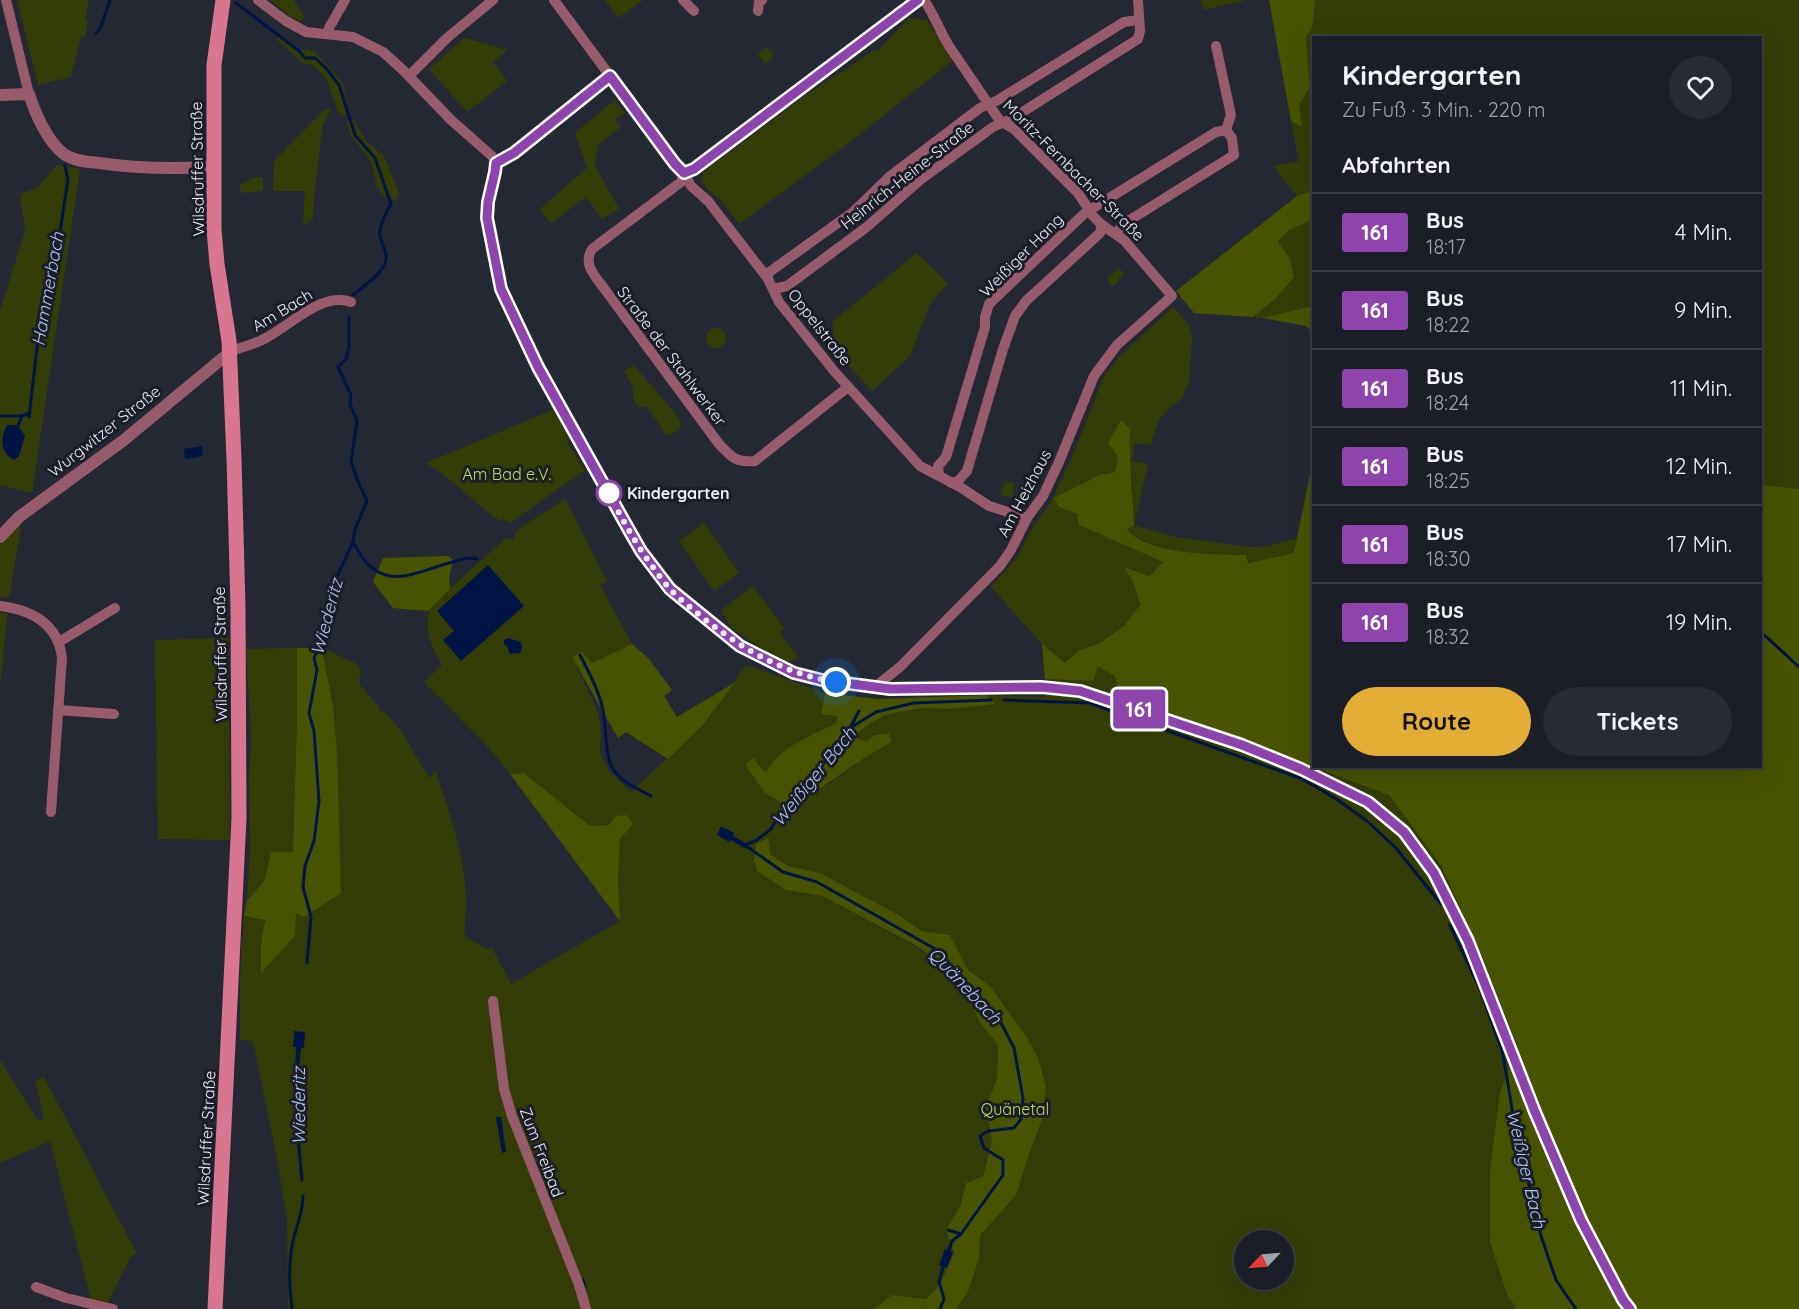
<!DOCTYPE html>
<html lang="de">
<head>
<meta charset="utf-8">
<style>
  body { margin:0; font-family:Quicksand,sans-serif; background:#282b32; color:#f1f3f6; height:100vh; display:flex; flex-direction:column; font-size:22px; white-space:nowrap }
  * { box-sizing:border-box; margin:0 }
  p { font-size:20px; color:#a0a2a7 }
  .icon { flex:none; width:33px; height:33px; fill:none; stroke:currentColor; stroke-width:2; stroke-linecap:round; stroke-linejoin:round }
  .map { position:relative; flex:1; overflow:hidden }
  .drawer { position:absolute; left:1312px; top:36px; width:450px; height:732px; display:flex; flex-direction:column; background:#1b1e26; border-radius:0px; box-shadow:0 6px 24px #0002,0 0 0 2px #393c43 }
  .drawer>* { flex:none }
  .badge { padding:0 12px; border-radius:4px; font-size:21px; line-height:39px }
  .needle { width:39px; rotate:245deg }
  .fabs { position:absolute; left:1234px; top:1230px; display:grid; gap:12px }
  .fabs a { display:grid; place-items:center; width:60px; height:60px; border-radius:50%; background:#1b1e26; box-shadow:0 6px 24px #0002,0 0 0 2px #393c43; font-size:30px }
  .you { position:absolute; width:30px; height:30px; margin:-15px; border:4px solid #fff; border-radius:50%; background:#1a73e8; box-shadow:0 0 0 9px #1a73e833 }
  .map>.badge { position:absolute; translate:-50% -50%; box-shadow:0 0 0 3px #fff }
  h2 { padding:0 30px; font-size:22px; line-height:54px }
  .round { display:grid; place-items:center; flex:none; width:63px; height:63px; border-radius:32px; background:#282b32 }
  .headline { display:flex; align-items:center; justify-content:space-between; height:102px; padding:0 30px }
  h1 { font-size:28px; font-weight:800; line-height:45px }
  .action { display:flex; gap:12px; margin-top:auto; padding:12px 30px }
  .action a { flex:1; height:69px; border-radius:36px; background:#e4ad35; color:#111; font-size:24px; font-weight:800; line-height:69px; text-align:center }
  .action a+a { background:#282b32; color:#f1f3f6 }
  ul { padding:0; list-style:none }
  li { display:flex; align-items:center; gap:18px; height:78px; padding:0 30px; border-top:2px solid #393c43 }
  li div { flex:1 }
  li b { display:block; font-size:22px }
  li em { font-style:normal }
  li .badge { min-width:66px; font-weight:700; text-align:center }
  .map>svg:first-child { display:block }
</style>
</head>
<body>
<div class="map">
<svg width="1799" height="1309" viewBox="0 0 1799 1309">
  <rect width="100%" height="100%" fill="#242833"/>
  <g fill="#343c05" fill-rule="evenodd">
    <polygon points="17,0 89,0 85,20 88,21 85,36 81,36 71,77 38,85"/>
    <polygon points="270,0 294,0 304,17 302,22 290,16"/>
    <polygon points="605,0 643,0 618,18"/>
    <polygon points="1201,0 1247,0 1204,10"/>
    <polygon points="1315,0 1799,0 1799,489 1761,485 1761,38 1314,38 1314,190 1297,196 1273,166 1299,161 1291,121 1302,126 1299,105 1310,87 1306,37 1312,28"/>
    <polygon points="909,18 927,20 952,61 845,146 739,224 720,199 709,191 702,181 703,172 806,95 876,49 878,51"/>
    <polygon points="279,34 300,50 314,51 342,82 350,114 342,116 338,112 327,79 314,66 303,63 276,39"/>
    <polygon points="464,38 508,50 493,62 507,81 467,112 429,69"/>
    <polygon points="767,47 774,56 765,64 758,54"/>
    <polygon points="615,100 625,113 615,119 621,127 599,144 594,164 619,209 602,219 586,197 551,223 540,209 587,168 575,133"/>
    <polygon points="325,109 331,110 323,124 314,194 313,219 303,226 305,191 273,191 274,161"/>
    <path d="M 353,119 L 367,142 L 384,156 L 399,194 L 396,201 C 389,198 383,196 379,190 C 374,183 375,171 371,162 C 363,148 349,139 347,121 Z"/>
    <polygon points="57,165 80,169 32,493 0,485 0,311 25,231 20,194 37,188"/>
    <polygon points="263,177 263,191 240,193 240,185 253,178"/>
    <polygon points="1314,219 1314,309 1312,306 1263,318 1253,317 1275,299 1290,259 1278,242 1289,230"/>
    <polygon points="917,253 948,283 930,304 910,356 872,391 835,350 832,322"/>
    <polygon points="1119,268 1124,274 1113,287 1107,279"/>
    <path d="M 1173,307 L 1189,325 L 1192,337 L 1189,382 L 1182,399 L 1169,408 L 1158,421 L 1151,445 L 1135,443 L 1132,461 L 1148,464 L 1134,525 L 1175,537 L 1249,547 L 1262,547 L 1296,539 L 1295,553 L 1248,563 L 1246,555 C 1214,554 1147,555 1127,528 L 1133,490 L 1129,461 L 1130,429 L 1118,457 L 1115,472 C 1084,477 1079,484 1059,507 L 1077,514 L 1079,525 L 1163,562 L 1150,576 L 1125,567 L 1134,584 L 1140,605 L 1124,626 L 1100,643 L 1078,651 L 1065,663 L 1042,644 L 991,587 L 1018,556 L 1029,533 L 1050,503 L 1073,455 L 1104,376 L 1119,357 Z"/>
    <circle cx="716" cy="338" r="10"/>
    <polygon points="634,365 679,418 681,428 672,434 666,435 648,408 645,406 638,407 633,398 633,387 624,371"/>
    <path d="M 555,409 L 569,436 L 567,443 L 585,470 L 510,523 L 503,519 L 500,521 C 473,503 453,478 426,463 Z"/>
    <polygon points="1005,481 1015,484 1012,498 1000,495"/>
    <path d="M 565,499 L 607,581 L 600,585 L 632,644 L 591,663 L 572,657 L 598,712 L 601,732 L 600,752 L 609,771 L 631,792 L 703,725 L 746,665 L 825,693 L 821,713 L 837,716 L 836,723 L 789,748 L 765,772 L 757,764 L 753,778 L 819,791 L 873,751 L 891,742 L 875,735 L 867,741 L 858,740 L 859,731 L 883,716 L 898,712 L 923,708 L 951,709 L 995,704 L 986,695 L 1046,697 L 1045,679 L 1092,681 L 1098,667 L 1114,675 L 1122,697 L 1389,795 L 1442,867 L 1483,959 L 1518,1047 L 1500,1092 L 1490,1169 L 1490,1242 L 1507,1295 L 1517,1309 L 956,1309 L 968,1292 L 979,1258 L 980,1235 L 1029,1154 L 1042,1120 L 1024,1033 L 990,986 L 968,970 L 950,935 L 922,931 L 897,914 L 820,873 L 788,866 L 756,844 L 786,890 L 822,896 L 915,946 L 939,963 L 966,991 L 980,1023 L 998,1045 L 997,1079 L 986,1106 L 992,1142 L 983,1176 L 966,1183 L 961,1204 L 946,1230 L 954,1253 L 941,1283 L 926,1299 L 892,1295 L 874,1309 L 288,1309 L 287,1219 L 276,1154 L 253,1041 L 240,1040 L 240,979 L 244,916 L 265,920 L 261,945 L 296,913 L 333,706 L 322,648 L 357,664 C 361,670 362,674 359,680 L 360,685 L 380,708 L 380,711 L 387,714 L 403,734 L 429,778 L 436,772 C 449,812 464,853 466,895 C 467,909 464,923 465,937 L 487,949 L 492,948 L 511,984 L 620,921 L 618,882 L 620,839 L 610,825 L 590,826 L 524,773 L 510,774 L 489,748 L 424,682 L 442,665 C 432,649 421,622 432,605 L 506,538 L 514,540 L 516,531 ZM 1245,1240 L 1284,1240 L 1284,1280 L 1245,1280 Z"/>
    <polygon points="20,523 21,526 9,598 0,597 0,545 9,533"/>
    <polygon points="704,523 739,573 714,591 679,541"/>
    <polygon points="753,586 784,628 779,632 799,658 783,663 731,628 721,610"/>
    <polygon points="0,613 7,613 0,689"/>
    <polygon points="229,638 230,840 158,839 155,640"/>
    <polygon points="297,648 297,718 293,853 271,852 264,881 247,901 250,849 249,778 251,738 246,649"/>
    <polygon points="0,1060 38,1121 44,1118 35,1081 44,1077 137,1254 131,1256 107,1304 91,1300 50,1141 0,1163"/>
  </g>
  <g fill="#485300">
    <polygon points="1269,0 1315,0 1312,28 1306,37 1310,87 1299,105 1302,127 1291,121"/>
    <polygon points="1314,190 1314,219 1289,230 1278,242 1290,259 1294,277 1275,299 1253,317 1194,313 1176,291 1297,196"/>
    <polygon points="1312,306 1314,334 1306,326 1263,318"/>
    <path d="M 1121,420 L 1130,429 C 1128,461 1133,493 1134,525 L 1127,529 C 1147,555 1215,554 1246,555 L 1248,563 L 1294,553 L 1314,455 L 1314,766 L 1761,766 L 1761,485 L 1799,489 L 1799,1309 L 1517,1309 L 1507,1295 L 1490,1242 L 1490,1169 L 1500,1092 L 1518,1047 L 1483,959 L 1442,867 L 1389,795 L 1122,697 L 1114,675 L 1098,667 L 1093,681 L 1045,679 L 1042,644 L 1065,663 L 1078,651 L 1100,643 L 1124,626 L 1140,605 L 1134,584 L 1124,567 L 1150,576 L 1163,562 L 1079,525 L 1077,514 L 1059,507 L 1054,498 L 1099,475 L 1115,472 L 1118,457 L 1108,443 Z"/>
    <polygon points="448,556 453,560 449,578 450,589 428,611 393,608 373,582 383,558"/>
    <polygon points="632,644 648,658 672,690 664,696 677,717 734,683 703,725 668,759 626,732 618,738 572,657 582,652 592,663"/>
    <polygon points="297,648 322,648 333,706 337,753 341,893 304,917 296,913 295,936 261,973 261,945 265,920 244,916 247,901 264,881 271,852 293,852 297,718"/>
    <path d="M 825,693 L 879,699 L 986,695 L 995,704 L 951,709 L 923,708 L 898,712 L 883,716 L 859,731 L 858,739 L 867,741 L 875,735 L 889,734 L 892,742 C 856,760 825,788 790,808 L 764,792 L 745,764 L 755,758 L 757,764 L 766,772 C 779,747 812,736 836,723 L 837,716 L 821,714 Z"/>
    <polygon points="524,773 590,826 609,825 616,816 627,815 633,824 620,839 618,882 620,921 510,774"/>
    <polygon points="768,838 770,854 788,866 820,873 897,914 922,931 950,935 968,970 990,986 1024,1033 1038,1057 1046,1088 1042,1120 1029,1154 1016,1195 980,1235 979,1258 968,1292 956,1309 874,1309 892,1295 926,1299 941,1283 954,1253 946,1230 961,1204 966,1183 983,1176 992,1142 986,1106 997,1079 998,1045 980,1023 966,991 939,962 915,945 822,896 786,890 757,871 754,860 756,844"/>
  </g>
  <g fill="#001446">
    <path d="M 7,425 L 18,425 L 25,436 L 19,456 L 14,460 C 0,452 0,439 7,425 Z"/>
    <polygon points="202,446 203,456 185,459 184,449"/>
    <polygon points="488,565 524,606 461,661 443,640 454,631 437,611"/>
    <polygon points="508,638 521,642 522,648 520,653 510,654 507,646 504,644 504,640"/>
    <polygon points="721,826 734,833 733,836 749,845 746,849 731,840 729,842 717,835"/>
    <polygon points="294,1031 305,1032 304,1048 301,1048 299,1068 295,1067 296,1047 293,1047"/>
    <polygon points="496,1117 501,1117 506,1152 502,1153"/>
    <polygon points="945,1249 953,1252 947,1268 939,1265"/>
  </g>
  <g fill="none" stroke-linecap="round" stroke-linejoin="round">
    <g stroke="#001446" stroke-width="3">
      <path d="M 236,3 L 299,51 L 305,58 L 315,58 L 326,68 L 339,85 L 355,135 L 375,158 L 391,204 C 386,213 379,225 380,236 C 382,245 389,255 385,264 C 379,276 363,287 353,295"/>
      <polyline points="96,33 100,29 110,0"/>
      <polyline points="0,416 22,416 30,413"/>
      <polyline points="29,417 43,297 60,232 68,179 65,166"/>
      <polyline points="18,425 22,416"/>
      <path d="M 353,542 C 357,549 361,556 366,562 C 391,590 421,570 449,563 C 459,560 467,557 477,559"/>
      <polyline points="1761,632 1799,667"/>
      <path d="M 580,655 C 588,671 598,688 602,706 C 607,724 604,754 613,769 C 621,782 638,789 651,796"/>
      <polyline points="1004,700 1090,703 1302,779 1335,798 1367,821 1395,847 1441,904"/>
      <polyline points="850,728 859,711"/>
      <polyline points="745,845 783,872 817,882 937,950 998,1017 1014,1048 1023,1098 1021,1119 1014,1128 988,1131 980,1136 984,1148 1003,1160 1003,1175 961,1234 952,1241 948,1253"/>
      <polyline points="745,845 757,840 771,829 785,805 812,779 850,728 876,712 914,703 991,700"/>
      <polyline points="1450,925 1480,989 1503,1054 1514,1121 1541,1236 1556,1280 1576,1309"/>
      <polyline points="307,963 311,917 303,887 305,866 314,841 319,801 314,731 309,713 317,670 314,658 328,627 338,574 353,542 355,529 367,501 357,479 351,461 357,421 350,404 351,395 338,367 346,359 349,348 349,317"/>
      <polyline points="297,1065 297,1128 302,1180"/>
      <polyline points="948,1230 961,1234"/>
      <polyline points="583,1280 585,1287"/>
      <path d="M 292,1309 C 289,1285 288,1256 295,1233 C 299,1220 303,1210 303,1196"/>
      <polyline points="940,1309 944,1299 939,1281 944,1264"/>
    </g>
    <g stroke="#985b6c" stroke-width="10">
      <polyline points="6,0 29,94"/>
      <polyline points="258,0 286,21 306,32 353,37 383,52 403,70 451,120 492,156 496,163 496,172 488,203 487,218 501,289 538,367 629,530 641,551 670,589 740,646 794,673 822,680 890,689 1041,687 1080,691 1242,745 1301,769 1368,802 1404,832 1434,873 1468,941 1535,1112 1582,1220 1623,1300 1630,1309"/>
      <polyline points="554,0 675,164 684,173 691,186 708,201 762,271 768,279 779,302 834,371 920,466 960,487 989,506 1027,518"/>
      <polyline points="683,0 694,11"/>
      <polyline points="758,11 759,2 762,0"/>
      <polyline points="329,34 329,28 345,0"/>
      <polyline points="1216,46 1231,115 1226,130"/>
      <polyline points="409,76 447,38 493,0"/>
      <polyline points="496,163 514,153 610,76"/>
      <path d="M 684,173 L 681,182 L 592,249 C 583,264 594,275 603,287 L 719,444 C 732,457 735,463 755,461 L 848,387"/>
      <polyline points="684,173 698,167 918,0"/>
      <polyline points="1116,233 1125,223 1234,155 1232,138 1226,130"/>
      <polyline points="768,279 768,273 853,212 889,177 980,108 998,100 1124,22 1139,20"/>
      <polyline points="773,289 787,286 868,226 920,180 993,127 1013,118 1138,39 1140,31 1138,0"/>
      <path d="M 230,352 C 241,347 253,345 264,339 C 290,326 322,291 351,302"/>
      <polyline points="939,475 938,466 946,457 985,327 985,317 989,304 1085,213 1216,132 1226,130"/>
      <polyline points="951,483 958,481 967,471 1003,349 1015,316 1026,301 1100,233 1102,225"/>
      <path d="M 0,606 C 32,610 58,624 62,658 L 51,812"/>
      <polyline points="59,642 115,608"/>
      <path d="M 877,687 L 880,683 L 900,667 L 1000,566 L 1011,550 L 1027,518 L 1043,496 L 1059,462 L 1094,376 L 1117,345 L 1172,296 L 1124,240 L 1102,225 L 1093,216 L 1078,193 L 1014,129 L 1000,121 L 949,46 C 939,30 935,16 924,0"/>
      <polyline points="58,710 114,714"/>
      <polyline points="493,1001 504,1089 512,1116 579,1285 586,1309"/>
      <polyline points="36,1287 66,1298 113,1309"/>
    </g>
    <g stroke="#985b6c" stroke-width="12">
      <path d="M 0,95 L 29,94 C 35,113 47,141 64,154 C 73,161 88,162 99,163 C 138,169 176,169 215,167"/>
      <polyline points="0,537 19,517 124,440 230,352"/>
    </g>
    <polyline stroke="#d87692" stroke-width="15" points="215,1309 239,818 238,607 234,459 229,341 217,264 214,229 214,65 223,0"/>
  </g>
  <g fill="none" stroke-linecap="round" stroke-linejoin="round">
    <defs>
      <polyline id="line" points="918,0 694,169 684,173 675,164 610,76 514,153 496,163 495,172 488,202 487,218 501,289 538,367 629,530 641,551 670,589 740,646 794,673 822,680 890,689 1041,687 1080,691 1242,745 1301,769 1368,802 1404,832 1434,873 1468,941 1535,1112 1581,1220 1623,1300 1630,1309"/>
    </defs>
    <use href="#line" stroke="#fff" stroke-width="14"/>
    <use href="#line" stroke="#8e44ad" stroke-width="9"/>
    <path stroke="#ebedf5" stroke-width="6" stroke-dasharray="0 10.8" d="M 609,493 C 624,524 643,556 665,583 C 675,596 689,606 702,617 C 742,649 784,674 836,682"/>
  </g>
  <circle fill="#fff" stroke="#8e44ad" stroke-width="3" cx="609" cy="493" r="12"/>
  <g text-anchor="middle" stroke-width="6" stroke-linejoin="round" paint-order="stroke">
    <g font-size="16" fill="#ebedf5" stroke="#1b1e29">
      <text transform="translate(197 169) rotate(-91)" y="6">Wilsdruffer Straße</text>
      <text transform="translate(1074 170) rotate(45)" y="6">Moritz-Fernbacher-Straße</text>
      <text transform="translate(907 175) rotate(-38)" y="6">Heinrich-Heine-Straße</text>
      <text transform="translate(1021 255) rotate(-45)" y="6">Weißiger Hang</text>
      <text transform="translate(282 310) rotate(-31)" y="6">Am Bach</text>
      <text transform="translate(820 327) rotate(52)" y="6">Oppelstraße</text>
      <text transform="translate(672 356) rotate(53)" y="6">Straße der Stahlwerker</text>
      <text transform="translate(104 431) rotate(-38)" y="6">Wurgwitzer Straße</text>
      <text transform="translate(1024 493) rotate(-62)" y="6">Am Heizhaus</text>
      <text transform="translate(220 654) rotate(-91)" y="6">Wilsdruffer Straße</text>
      <text transform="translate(206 1138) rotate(-87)" y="6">Wilsdruffer Straße</text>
      <text transform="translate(542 1152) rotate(69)" y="6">Zum Freibad</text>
    </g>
    <g font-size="16" fill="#c2da5c" stroke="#1b1e29">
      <text x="507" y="480">Am Bad e.V.</text>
      <text x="1015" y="1115">Quänetal</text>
    </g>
    <g font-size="16" font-weight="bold" fill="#ebedf5" stroke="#1b1e29" text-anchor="start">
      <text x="627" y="499">Kindergarten</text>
    </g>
    <g font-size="18" font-style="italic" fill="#aec5ed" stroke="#1b1e29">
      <text transform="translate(48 289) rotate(-80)" y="6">Hammerbach</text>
      <text transform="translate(327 617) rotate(-75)" y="6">Wiederitz</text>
      <text transform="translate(814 777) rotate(-51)" y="6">Weißiger Bach</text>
      <text transform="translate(965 986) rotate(47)" y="6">Quänebach</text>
      <text transform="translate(299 1106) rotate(-90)" y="6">Wiederitz</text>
      <text transform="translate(1526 1169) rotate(77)" y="6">Weißiger Bach</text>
    </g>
  </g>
</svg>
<div class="fabs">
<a><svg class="needle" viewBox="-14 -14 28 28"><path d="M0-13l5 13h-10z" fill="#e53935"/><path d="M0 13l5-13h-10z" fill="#a0a2a7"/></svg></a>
</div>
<div class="you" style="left:836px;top:682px"></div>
<b class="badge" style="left:1139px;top:709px;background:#8e44ad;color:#fff">161</b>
<section class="drawer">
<div class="headline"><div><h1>Kindergarten</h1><p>Zu Fuß · 3 Min. · 220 m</p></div><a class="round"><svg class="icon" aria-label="heart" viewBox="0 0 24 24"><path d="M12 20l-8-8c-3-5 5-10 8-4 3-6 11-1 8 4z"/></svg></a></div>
<h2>Abfahrten</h2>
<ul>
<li><span class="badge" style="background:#8e44ad;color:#fff">161</span><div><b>Bus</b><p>18:17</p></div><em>4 Min.</em></li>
<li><span class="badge" style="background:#8e44ad;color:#fff">161</span><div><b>Bus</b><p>18:22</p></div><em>9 Min.</em></li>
<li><span class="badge" style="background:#8e44ad;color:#fff">161</span><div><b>Bus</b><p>18:24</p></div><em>11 Min.</em></li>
<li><span class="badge" style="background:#8e44ad;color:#fff">161</span><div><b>Bus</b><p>18:25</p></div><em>12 Min.</em></li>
<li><span class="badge" style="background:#8e44ad;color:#fff">161</span><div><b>Bus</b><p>18:30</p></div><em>17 Min.</em></li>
<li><span class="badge" style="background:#8e44ad;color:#fff">161</span><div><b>Bus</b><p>18:32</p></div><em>19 Min.</em></li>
</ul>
<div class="action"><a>Route</a><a>Tickets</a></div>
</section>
</div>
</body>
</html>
